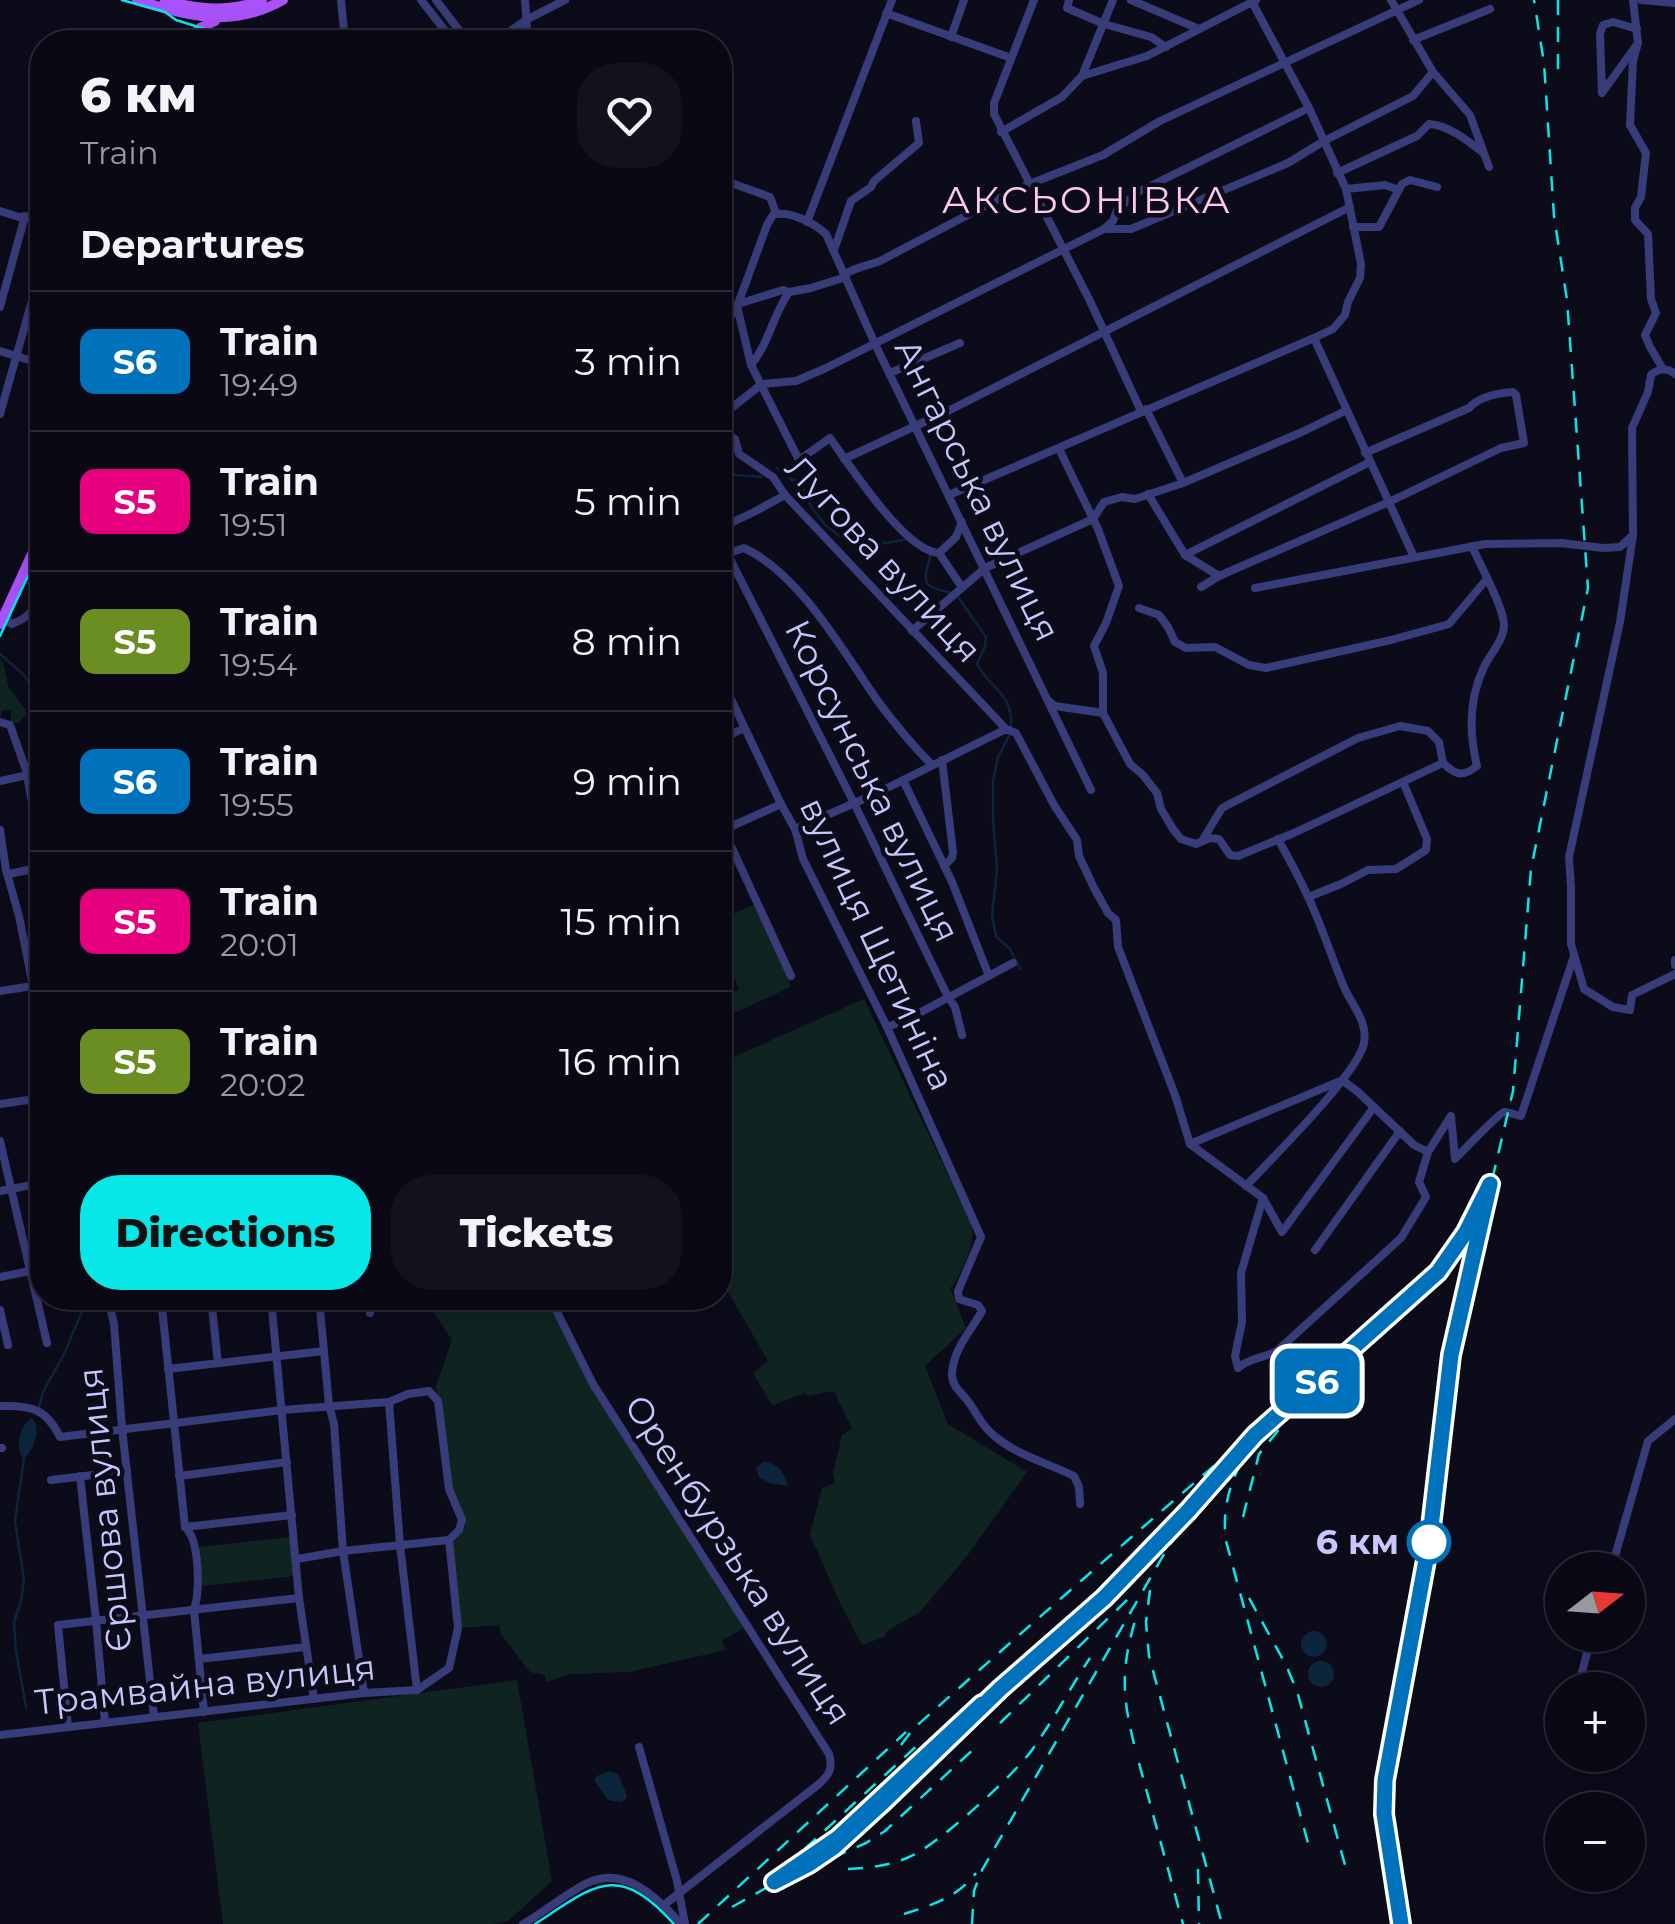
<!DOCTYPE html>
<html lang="en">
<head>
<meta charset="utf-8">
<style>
  body { margin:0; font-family:Montserrat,sans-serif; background:#12111d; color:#f1f3f6; height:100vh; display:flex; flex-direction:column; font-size:38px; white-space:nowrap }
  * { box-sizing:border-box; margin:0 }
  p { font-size:32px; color:#999aa0 }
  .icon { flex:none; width:55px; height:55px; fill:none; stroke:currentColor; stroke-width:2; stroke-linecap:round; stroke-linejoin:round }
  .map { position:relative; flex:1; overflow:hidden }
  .details { position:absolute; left:30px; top:30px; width:702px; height:1280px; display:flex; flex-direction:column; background:#090814; border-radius:40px; box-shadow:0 5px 25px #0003,0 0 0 2px #292934 }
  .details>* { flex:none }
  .badge { padding:0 20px; border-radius:15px; font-size:35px; line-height:65px }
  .needle { width:65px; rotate:73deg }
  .fabs { position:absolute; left:1545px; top:1552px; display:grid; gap:20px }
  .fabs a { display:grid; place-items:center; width:100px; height:100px; border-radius:50%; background:#090814; box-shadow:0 5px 25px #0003,0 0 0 2px #292934; font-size:50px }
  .map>.badge { position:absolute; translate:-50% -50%; box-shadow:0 0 0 5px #fff }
  h2 { padding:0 50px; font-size:38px; line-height:90px }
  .round { display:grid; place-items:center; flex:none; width:105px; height:105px; border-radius:40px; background:#12111d }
  .summary { display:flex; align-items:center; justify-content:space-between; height:170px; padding:0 50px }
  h1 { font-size:48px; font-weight:800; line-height:75px }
  .action { display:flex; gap:20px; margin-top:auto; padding:20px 50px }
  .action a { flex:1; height:115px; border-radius:40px; background:#08e7e7; color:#111; font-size:40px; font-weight:800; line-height:115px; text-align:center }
  .action a+a { background:#12111d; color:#f1f3f6 }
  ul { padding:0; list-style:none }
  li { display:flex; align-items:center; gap:30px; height:140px; padding:0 50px; border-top:2px solid #292934 }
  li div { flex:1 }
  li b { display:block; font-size:38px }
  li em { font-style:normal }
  li .badge { min-width:110px; font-weight:700; text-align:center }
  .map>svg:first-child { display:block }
</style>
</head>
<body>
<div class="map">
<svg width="1675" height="1924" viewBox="0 0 1675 1924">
  <rect width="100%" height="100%" fill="#0c0b1a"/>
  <g fill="#0f2421">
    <polygon points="0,658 4,666 8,686 25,709 27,714 18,723 11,723 11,711 2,710 0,718"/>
    <polygon points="755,904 789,978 790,987 720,1020 720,999 739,989 724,957 730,954 720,930 720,920"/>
    <path d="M 864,999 L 971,1223 C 976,1245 964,1263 955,1283 L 950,1288 L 966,1328 L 925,1366 L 948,1424 L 1027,1472 L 967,1556 L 920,1612 L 888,1630 L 884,1637 L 862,1645 L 842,1607 L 810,1535 L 822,1488 L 835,1483 L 833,1473 L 842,1435 L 852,1429 L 834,1391 L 807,1396 L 805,1393 L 773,1405 L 770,1402 L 753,1373 L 768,1361 L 720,1278 L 720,1063 Z"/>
    <polygon points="424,1298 547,1298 591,1386 744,1628 722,1640 726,1650 629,1672 572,1674 546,1682 545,1675 530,1672 501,1634 499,1625 460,1628 452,1544 465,1528 466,1520 452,1493 436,1386 452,1340"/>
    <polygon points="291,1537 296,1576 202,1586 198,1547"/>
    <polygon points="517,1680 552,1881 508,1921 494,1924 223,1924 198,1723"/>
  </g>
  <g fill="#0d243d">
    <path d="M 32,1418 C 42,1429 34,1450 23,1459 C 15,1448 19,1425 32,1418 Z"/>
    <path d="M 763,1462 C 778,1463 785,1473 788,1486 L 770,1483 L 759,1477 L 756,1468 Z"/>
    <circle cx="1314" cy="1644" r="13"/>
    <circle cx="1321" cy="1674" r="13"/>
    <polygon points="609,1771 618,1774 627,1795 625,1800 620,1802 608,1800 594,1780 597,1776"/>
  </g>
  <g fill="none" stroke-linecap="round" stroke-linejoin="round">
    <g stroke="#0d243d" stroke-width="2.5">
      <polyline points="777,468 792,480 800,482 811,506 824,524 855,548 909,539"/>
      <polyline points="720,469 736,475 762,477"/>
      <path d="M 931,552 C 925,581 917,586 952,593"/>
      <path d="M 958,597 L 986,637 L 985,646 L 977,664 C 990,689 1013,693 1011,726"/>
      <polyline points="0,654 23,674 42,701"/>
      <polyline points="1010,734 998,757 993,781 993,818 997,869 992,915 996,936 1010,949 1020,969"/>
      <polyline points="39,1407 43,1392 64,1354 88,1298"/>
      <polyline points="24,1458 15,1521 24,1580 21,1601 14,1622 16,1651 26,1707"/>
    </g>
    <g stroke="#383c78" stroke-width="8">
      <polyline points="341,0 345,42"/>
      <polyline points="421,0 454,42"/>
      <polyline points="436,0 468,42"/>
      <polyline points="525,0 528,42"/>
      <polyline points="1034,0 994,103 994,114 1090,301 1141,411"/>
      <polyline points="1069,0 1067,8 1104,24 1151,37 1166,47"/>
      <polyline points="1131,0 1199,29"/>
      <polyline points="1391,0 1433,72 1470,115 1489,167"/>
      <polyline points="1633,0 1638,43 1602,93 1600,34 1603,25 1613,22 1637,29"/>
      <polyline points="1641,0 1675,3"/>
      <polyline points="886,13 1011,58"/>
      <polyline points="951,37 964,0"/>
      <polyline points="1413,40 1490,9"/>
      <polyline points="495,42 526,20 565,0"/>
      <polyline points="1638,43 1633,61 1630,125 1646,153 1641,197 1635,208 1635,220 1648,234 1651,299 1656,313 1645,335 1650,347 1663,369"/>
      <polyline points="1082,76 1147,56 1256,0"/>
      <polyline points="1001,132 1062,97 1082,76 1113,0"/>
      <polyline points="720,135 724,136 730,148 720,176"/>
      <path d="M 1337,173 L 1417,136 L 1429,124 C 1448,125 1467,140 1482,152"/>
      <polyline points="720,179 770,197 776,213"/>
      <polyline points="1346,189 1385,185 1399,190"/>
      <polyline points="0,211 19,217 42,216"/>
      <polyline points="807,222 892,0"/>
      <polyline points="1353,227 1379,227 1402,184 1410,180 1437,187"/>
      <polyline points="1104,229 1131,229 1288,163 1324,141 1413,96 1433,72"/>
      <polyline points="834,250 851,201 871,187 874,181 919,143 916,121"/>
      <path d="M 845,274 C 856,267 867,266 880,261 L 1017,189 L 1103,155 L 1160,121 L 1419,0"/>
      <polyline points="738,304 783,290 789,292"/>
      <polyline points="0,307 25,216"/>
      <path d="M 720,318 L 737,306 L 751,365 L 799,460 L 830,438 C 850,466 905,551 939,553 L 956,537 L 962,522"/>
      <path d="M 720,333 L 738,304 L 767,225 L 773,215 C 789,210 814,223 826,234 L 875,344 L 1091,790"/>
      <polyline points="1314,338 1414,557"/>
      <polyline points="0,351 42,364"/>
      <path d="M 751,365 C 769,343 773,315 789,292 L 811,288 L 846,277"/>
      <polyline points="890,373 960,343"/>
      <path d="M 1675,374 C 1668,368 1658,368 1651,375 L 1648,392 L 1632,428 L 1633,535 L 1620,622 L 1569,857 L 1571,887 L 1571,944 L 1584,989 L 1613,1007 L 1630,1010 L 1632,995 L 1675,974"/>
      <polyline points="762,384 796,381 826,368 1104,229 1113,221 1117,210 1138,192 1309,108"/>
      <polyline points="1146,409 1183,483"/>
      <polyline points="0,414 42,265"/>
      <polyline points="720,417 762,384"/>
      <polyline points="720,433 735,439 739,454 773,477 785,495 1006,729"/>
      <polyline points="1059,449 1098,529 1119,586 1106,623 1094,646 1103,673 1103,713"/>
      <polyline points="844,459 950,410 1350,207"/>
      <polyline points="1148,494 1185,555 1219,576"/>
      <polyline points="949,495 1314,338 1333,329 1345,315 1348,302 1360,278 1361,264 1346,189 1309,108 1252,2"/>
      <polyline points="720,511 728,523"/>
      <polyline points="720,528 754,512 785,495"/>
      <polyline points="727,553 854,803 948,997 955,1007 962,1035"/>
      <polyline points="939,553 961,586"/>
      <polyline points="1185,555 1370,462"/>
      <path d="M 720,556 L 744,548 C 799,573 843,651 877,700 C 894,723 912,745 932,765"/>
      <path d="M 1201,587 L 1219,576 L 1389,502 L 1501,448 L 1524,443 L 1516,395 L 1513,392 C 1498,393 1479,397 1469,408 L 1365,453"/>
      <polyline points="1255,588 1485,544 1561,543 1603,548 1620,547 1633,535"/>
      <polyline points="1139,608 1159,615 1168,627 1175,642 1186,648 1215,647 1249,665 1266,668 1391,640 1449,624 1486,580"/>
      <path d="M 3,617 L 12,624 C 29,618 34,609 42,595"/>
      <polyline points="912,631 985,568 1093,519 1104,502 1122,497 1135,499 1183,483 1302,432 1345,411"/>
      <path d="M 720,676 L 781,804 L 795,829 L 803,859 L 887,1027 L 981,1237 L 958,1291 L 959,1299 L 978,1305 L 982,1311 C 971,1331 953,1349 952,1374 C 952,1386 960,1391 967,1400 C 975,1410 981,1424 990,1432 C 1014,1455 1046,1462 1074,1476 L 1079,1487 L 1080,1504"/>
      <polyline points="1049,701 1055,706 1103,713 1130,764 1143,775 1157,793 1161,809 1173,829 1181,839 1196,844 1210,838 1219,839 1230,855 1238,856 1294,833 1443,763"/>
      <polyline points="0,722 10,725 26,770 42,856"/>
      <polyline points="720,740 744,728"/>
      <polyline points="942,760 953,852 952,858 944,866"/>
      <path d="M 1443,763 C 1456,775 1462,778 1477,766 C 1469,733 1469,698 1484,667 C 1490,654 1504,640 1504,625 C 1504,608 1480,565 1472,546"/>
      <polyline points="903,780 952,882 989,976"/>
      <polyline points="0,781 27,775"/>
      <polyline points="720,822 791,976"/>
      <polyline points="795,829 873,795 1006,729 1016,733 1054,805 1077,840 1079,856 1094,888 1108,913 1116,920 1118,947 1175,1095 1190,1144 1263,1198 1282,1232 1374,1107"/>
      <polyline points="0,830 6,870 19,916 42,1031"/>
      <polyline points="721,831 781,804"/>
      <polyline points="1202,841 1222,808 1358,738 1400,726 1428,731 1439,742 1443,763"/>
      <polyline points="9,874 42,867"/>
      <polyline points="1308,897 1341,884 1368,870 1396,869 1426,850 1427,839 1403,782"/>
      <polyline points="1675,960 1675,965"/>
      <polyline points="0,991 33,986"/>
      <polyline points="887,1027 906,1020 1013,963"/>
      <polyline points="1342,1080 1358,1092 1414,1145 1428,1152"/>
      <polyline points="0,1104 42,1098"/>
      <polyline points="0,1141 47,1343"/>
      <polyline points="1190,1144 1338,1082"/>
      <path d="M 1246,1186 C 1271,1159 1358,1074 1364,1043 C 1368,1021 1352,1006 1344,987 C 1333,961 1324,933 1313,908 C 1303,884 1290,861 1278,839"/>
      <polyline points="0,1191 42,1183"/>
      <path d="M 1263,1198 L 1241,1273 L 1242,1322 L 1235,1356 L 1238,1368 C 1249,1358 1264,1358 1277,1351 L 1401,1238 L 1426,1197 L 1419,1182 L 1428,1152 L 1451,1116 L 1455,1159 C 1462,1152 1499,1113 1504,1112 C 1509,1112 1515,1115 1521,1116 L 1574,956"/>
      <polyline points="1315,1250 1400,1131"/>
      <polyline points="0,1277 30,1271"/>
      <polyline points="108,1298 114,1324 122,1428 154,1717"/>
      <path d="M 161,1298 L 185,1527 C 200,1540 200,1591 194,1610 L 204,1712"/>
      <polyline points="211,1298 218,1363"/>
      <polyline points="271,1298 299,1598 314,1699"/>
      <polyline points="319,1298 329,1405 334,1424 343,1551 364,1693"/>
      <polyline points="369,1298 370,1313"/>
      <path d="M 550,1298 L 593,1384 L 829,1754 C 833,1768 830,1774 819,1784 L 664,1905"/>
      <polyline points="0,1310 8,1345"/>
      <polyline points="168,1369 324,1351"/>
      <polyline points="389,1402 400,1545 417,1690"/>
      <path d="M 0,1406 C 30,1405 46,1408 60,1437 L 282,1410 L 389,1402 L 408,1394 L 429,1391 L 438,1401 L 449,1489 L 462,1520 L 459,1530 L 449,1540 L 458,1628 L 449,1668 L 417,1690"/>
      <polyline points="0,1448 2,1448"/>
      <polyline points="80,1476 96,1620 105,1723"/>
      <polyline points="179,1476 287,1462"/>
      <polyline points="51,1480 127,1471"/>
      <polyline points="185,1527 292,1515"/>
      <polyline points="297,1559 343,1551 449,1540"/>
      <polyline points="1611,1570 1648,1441 1675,1419"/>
      <polyline points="199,1659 306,1647"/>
      <polyline points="1580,1679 1592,1635"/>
      <polyline points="68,1727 58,1625 299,1598"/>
      <polyline points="0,1735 364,1693 417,1690"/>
      <polyline points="639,1747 677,1881 685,1924"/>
      <path d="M 523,1924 C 544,1912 563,1896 585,1884 C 624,1864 657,1897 681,1924"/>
    </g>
    <g stroke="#aa52f9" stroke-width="10">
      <path d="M 137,0 C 189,16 231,29 283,0"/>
      <path d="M 165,0 C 197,10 229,13 262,0"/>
      <polyline points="187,42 200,28 215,21"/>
      <polyline points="0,624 42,532"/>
    </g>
    <g stroke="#08e7e7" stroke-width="2.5">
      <polyline points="122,0 165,12 176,20 208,30 219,36 224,42"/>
      <polyline points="0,636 42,546"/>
      <path d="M 535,1924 C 595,1885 617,1861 674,1924"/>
    </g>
    <g stroke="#08e7e7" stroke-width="2.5" stroke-dasharray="15 12" stroke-linecap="butt">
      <polyline points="1558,0 1558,70"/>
      <path d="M 1255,1440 C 1233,1472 1221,1503 1226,1541 L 1311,1854"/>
      <polyline points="1243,1517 1259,1454 1294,1411"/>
      <polyline points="1150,1590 1146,1622 1149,1656 1222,1924"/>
      <polyline points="1249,1598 1286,1665 1297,1691 1345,1865"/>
      <polyline points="1000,1723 1128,1599"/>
      <path d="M 1134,1744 C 1122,1695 1121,1669 1135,1621"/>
      <path d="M 901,1745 L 913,1729 C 1081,1579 1252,1433 1423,1287 C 1446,1265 1462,1239 1477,1211"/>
      <polyline points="1139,1763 1183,1924"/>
      <polyline points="832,1858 866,1843 885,1831 977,1746"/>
      <polyline points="785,1867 921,1742"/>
      <path d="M 848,1869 C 869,1868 889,1866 909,1857 C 937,1846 1013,1776 1032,1750 C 1053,1721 1070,1688 1090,1658"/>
      <polyline points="1198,1869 1199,1924"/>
      <polyline points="732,1907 809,1864 834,1847 881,1804 1000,1689 1120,1583 1164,1537"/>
      <path d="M 904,1914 C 932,1905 957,1898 976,1873"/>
      <polyline points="698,1924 906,1732"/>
      <polyline points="972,1924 974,1891 982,1870 1167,1549 1224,1468"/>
      <polyline points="1401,1924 1384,1814 1384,1796 1387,1761 1429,1544 1451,1355 1513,1091 1531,869 1588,588 1567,300 1554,216 1544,63 1534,0"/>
    </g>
  </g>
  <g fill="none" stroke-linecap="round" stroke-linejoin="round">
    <defs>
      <polyline id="line" points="982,1704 838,1838 774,1882 809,1864 834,1847 881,1804 1000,1689 1104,1598 1188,1511 1255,1435 1438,1272 1466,1232 1490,1184 1451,1355 1429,1544 1385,1780 1384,1814 1401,1924"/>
    </defs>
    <use href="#line" stroke="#fff" stroke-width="22"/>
    <use href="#line" stroke="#0072bc" stroke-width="15"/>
  </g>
  <circle fill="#fff" stroke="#0072bc" stroke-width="5" cx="1429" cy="1542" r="20"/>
  <g text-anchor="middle" stroke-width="9" stroke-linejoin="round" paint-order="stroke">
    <g font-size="35" fill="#c8c7fd" stroke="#0c0b1a">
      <text transform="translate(977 490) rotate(64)" y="12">Ангарська вулиця</text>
      <text transform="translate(883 559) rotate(47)" y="12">Лугова вулиця</text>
      <text transform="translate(872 781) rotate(64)" y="12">Корсунська вулиця</text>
      <text transform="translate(877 944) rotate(65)" y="12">вулиця Щетиніна</text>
      <text transform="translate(105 1510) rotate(-96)" y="12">Єршова вулиця</text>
      <text transform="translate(738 1560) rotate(57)" y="12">Оренбурзька вулиця</text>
      <text transform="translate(205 1685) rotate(-6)" y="12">Трамвайна вулиця</text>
    </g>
    <g font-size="35" font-weight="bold" fill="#c8c7fd" stroke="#0c0b1a" text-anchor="end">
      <text x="1399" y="1554">6 км</text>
    </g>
    <g font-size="38" letter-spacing="2.5" fill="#fdc9ef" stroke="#0c0b1a">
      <text x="1087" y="213">АКСЬОНІВКА</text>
    </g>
  </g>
</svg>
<div class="fabs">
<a><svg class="needle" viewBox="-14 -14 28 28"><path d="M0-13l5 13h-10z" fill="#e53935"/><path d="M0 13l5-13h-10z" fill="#999aa0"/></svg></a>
<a>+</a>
<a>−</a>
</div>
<b class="badge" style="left:1317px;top:1381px;background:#0072bc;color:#fff">S6</b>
<section class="details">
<div class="summary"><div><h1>6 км</h1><p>Train</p></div><a class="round"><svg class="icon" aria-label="heart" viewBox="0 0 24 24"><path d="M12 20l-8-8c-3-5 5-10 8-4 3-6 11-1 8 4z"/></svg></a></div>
<h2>Departures</h2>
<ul>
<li><span class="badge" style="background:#0072bc;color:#fff">S6</span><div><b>Train</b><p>19:49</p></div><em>3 min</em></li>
<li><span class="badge" style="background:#e6007e;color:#fff">S5</span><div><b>Train</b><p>19:51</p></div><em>5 min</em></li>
<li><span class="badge" style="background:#6b8e23;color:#fff">S5</span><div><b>Train</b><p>19:54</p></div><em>8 min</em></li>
<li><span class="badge" style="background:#0072bc;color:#fff">S6</span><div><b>Train</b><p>19:55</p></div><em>9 min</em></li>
<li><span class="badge" style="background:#e6007e;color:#fff">S5</span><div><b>Train</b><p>20:01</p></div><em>15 min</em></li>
<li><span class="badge" style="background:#6b8e23;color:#fff">S5</span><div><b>Train</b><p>20:02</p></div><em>16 min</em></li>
</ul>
<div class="action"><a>Directions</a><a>Tickets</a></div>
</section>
</div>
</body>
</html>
